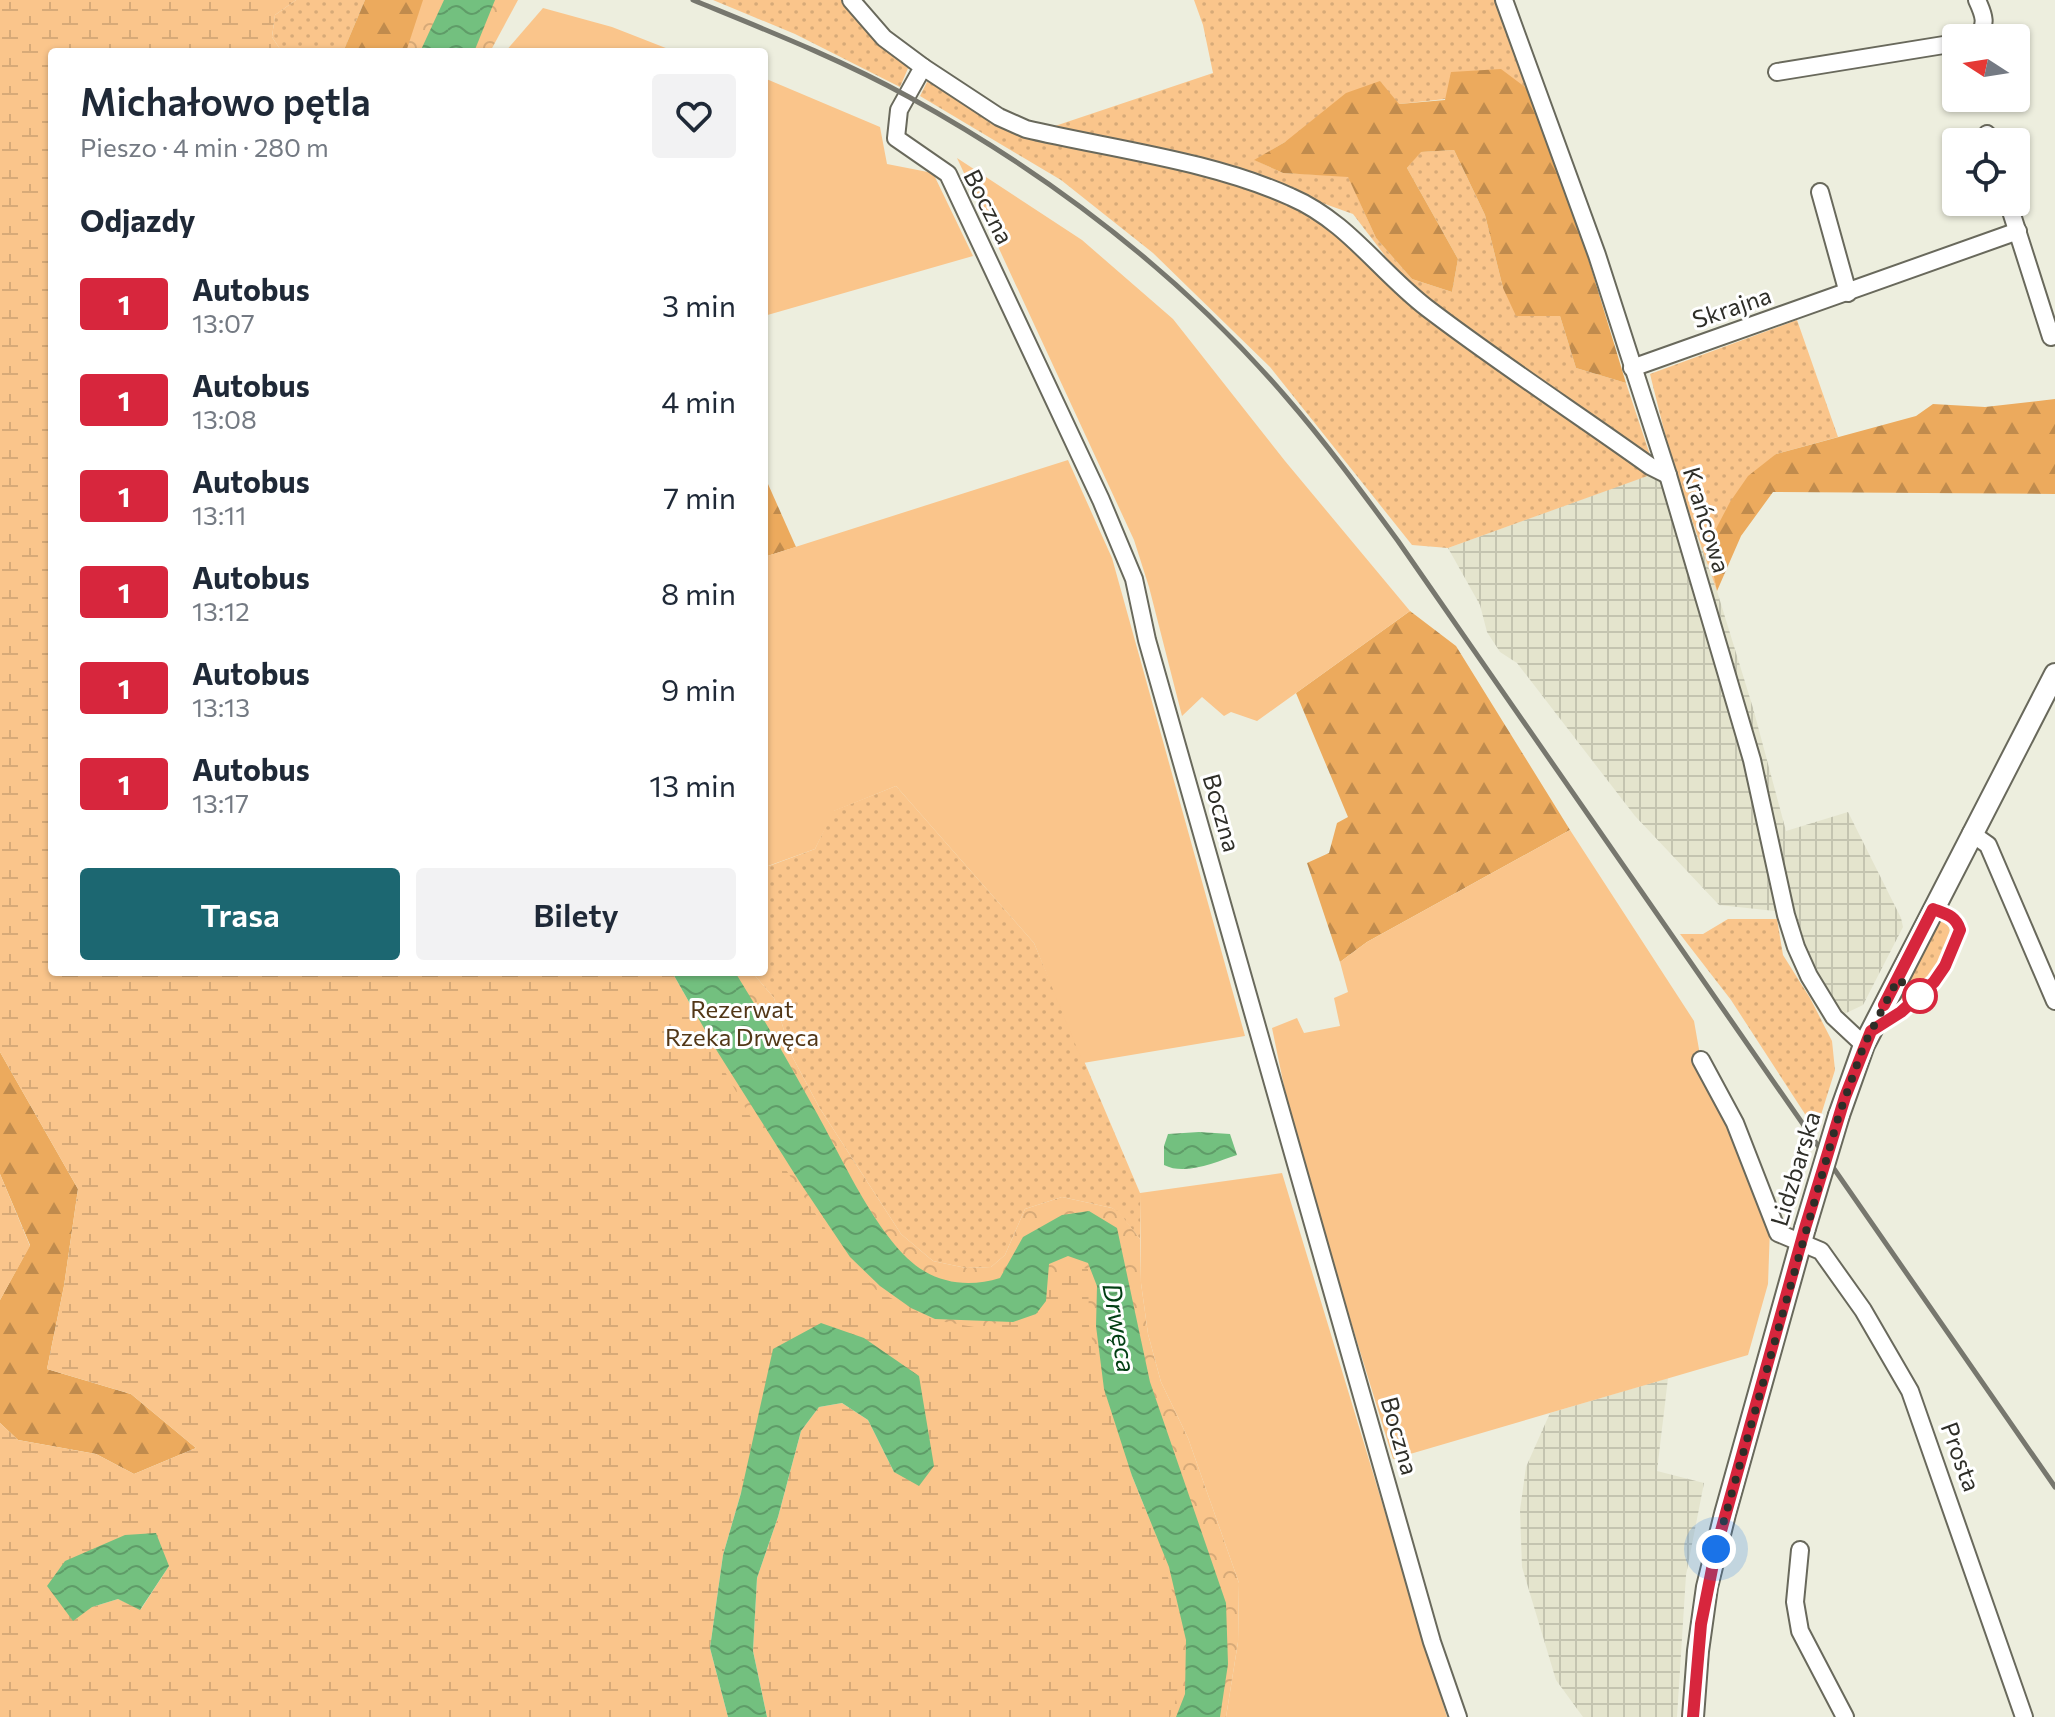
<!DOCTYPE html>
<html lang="pl">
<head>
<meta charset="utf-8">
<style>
  body { margin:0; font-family:Commissioner,sans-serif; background:#f2f2f3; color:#1f2937; height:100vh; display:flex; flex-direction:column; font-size:30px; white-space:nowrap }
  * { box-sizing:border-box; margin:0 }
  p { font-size:26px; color:#747a83 }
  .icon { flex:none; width:44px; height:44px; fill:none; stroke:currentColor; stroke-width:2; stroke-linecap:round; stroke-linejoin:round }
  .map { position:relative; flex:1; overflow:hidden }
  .sheet { position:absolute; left:48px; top:48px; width:720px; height:928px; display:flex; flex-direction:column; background:#fff; border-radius:8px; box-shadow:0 2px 6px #0004 }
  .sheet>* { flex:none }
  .badge { padding:0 16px; border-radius:6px; font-size:28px; line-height:52px }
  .needle { width:52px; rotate:282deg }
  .tools { position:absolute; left:1942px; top:24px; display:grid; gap:16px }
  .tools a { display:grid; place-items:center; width:88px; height:88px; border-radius:8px; background:#fff; box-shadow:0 2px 6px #0004; font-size:40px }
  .you { position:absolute; width:40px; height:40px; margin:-20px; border:6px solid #fff; border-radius:50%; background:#1a73e8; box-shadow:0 0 0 12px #1a73e833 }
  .map>.badge { position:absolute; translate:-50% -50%; box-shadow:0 0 0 4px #fff }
  h2 { padding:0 32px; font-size:30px; line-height:72px }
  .round { display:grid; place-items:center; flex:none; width:84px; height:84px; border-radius:8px; background:#f2f2f3 }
  .head { display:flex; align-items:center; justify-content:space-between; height:136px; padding:0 32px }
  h1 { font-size:38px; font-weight:600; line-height:60px }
  .button { display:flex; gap:16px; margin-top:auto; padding:16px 32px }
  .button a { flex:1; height:92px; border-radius:8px; background:#1c6771; color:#fff; font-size:32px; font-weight:600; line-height:92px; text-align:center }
  .button a+a { background:#f2f2f3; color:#1f2937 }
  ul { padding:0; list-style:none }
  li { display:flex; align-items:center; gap:24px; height:96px; padding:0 32px }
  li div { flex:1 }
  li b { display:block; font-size:30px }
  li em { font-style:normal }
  li .badge { min-width:88px; font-weight:700; text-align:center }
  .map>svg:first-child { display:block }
</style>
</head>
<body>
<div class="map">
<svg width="2055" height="1717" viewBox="0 0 2055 1717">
  <defs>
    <pattern id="industrial-grid" width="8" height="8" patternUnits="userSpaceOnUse" patternTransform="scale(2)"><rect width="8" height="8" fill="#e4e4cd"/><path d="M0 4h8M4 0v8" fill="none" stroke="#c4c4b0"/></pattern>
    <pattern id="grass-dots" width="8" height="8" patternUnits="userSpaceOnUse" patternTransform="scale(2)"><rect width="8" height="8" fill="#fac58b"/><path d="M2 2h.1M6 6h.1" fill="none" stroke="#d7aa78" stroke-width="1.8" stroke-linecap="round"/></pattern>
    <pattern id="forest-firs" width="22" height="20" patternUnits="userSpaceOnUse" patternTransform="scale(2)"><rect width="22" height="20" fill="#ecaa5d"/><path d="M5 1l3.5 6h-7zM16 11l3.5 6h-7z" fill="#c08b4d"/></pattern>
    <pattern id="wetland-marsh" width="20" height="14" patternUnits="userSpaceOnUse" patternTransform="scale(2)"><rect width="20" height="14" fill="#fac58b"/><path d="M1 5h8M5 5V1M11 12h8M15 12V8" fill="none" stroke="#d7aa78"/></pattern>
    <pattern id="park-crowns" width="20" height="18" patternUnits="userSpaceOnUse" patternTransform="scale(2)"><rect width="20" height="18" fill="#fac58b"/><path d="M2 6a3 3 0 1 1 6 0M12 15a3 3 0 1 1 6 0" fill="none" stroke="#d7aa78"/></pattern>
    <pattern id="water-waves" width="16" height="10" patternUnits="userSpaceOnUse" patternTransform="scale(2)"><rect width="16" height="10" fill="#73c07f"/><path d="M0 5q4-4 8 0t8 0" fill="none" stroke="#5f9c68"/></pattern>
  </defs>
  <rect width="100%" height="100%" fill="#edeede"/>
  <g fill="url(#industrial-grid)">
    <polygon points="1673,466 1717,591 1753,708 1786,831 1848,812 1901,918 1903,927 1863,1005 1842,1015 1804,953 1793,909 1775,911 1719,905 1635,816 1517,663 1500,652 1487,632 1480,605 1448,548"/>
    <polygon points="1668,1378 1657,1471 1704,1483 1686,1575 1677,1717 1583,1717 1556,1680 1522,1567 1520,1510 1526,1467 1550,1413"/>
  </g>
  <g fill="url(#grass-dots)">
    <polygon points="296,0 365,0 343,52 282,52 272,37 275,15"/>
    <path d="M 713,0 L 846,0 C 863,28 883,47 909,66 L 900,87 L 795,34 Z"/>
    <polygon points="1194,0 1497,0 1529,90 1399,104 1285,142 1255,160 1283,173 1348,176 1376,238 1412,279 1452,292 1458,259 1407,168 1420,152 1454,150 1485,215 1503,288 1560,316 1576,368 1626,383 1650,455 1638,450 1434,307 1399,274 1353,214 1269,184 1052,127 1213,73 1203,25"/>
    <polygon points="927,82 942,85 1003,125 1217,176 1289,200 1328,221 1653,474 1448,548 1412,545 1270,367 1153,253 1061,180 920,96"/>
    <polygon points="1797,320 1838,437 1776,454 1707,546 1717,591 1673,466 1650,374"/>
    <polygon points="896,786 1034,943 1140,1193 1140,1239 1118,1212 1112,1208 1062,1197 1025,1209 1005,1255 991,1267 966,1268 933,1261 901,1234 819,1107 792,1056 774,998 752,972 764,972 764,864 769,866 815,849 833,811"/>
    <path d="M 1936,915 C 1941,918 1948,921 1949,928 C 1956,950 1913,1009 1890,1010 Z"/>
    <polygon points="1728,919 1777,919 1783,955 1810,998 1832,1041 1835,1070 1816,1131 1731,1000 1680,934 1703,934"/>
  </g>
  <g fill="url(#forest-firs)">
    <polygon points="365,0 433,0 412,52 343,52"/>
    <polygon points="1501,69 1529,90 1575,215 1626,383 1576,368 1560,316 1516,316 1503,288 1485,215 1454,150 1421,152 1407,168 1458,259 1452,292 1412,279 1376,238 1348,177 1283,173 1254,160 1285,142 1346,93 1380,81 1399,104 1445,100 1451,72"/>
    <polygon points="2055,399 2055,494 1773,492 1741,536 1717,591 1707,546 1730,502 1748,476 1776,454 1916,416 1933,404 1985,407"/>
    <polygon points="764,475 796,547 764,557"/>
    <polygon points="1410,611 1456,646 1570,830 1367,942 1340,962 1307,863 1329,853 1337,823 1348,817 1296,693"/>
    <polygon points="0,1052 78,1189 64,1286 47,1369 131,1394 196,1448 134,1474 96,1454 18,1440 0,1423 0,1300 30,1245 0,1174"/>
  </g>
  <g fill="url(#wetland-marsh)" fill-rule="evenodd">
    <path d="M 0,0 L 296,0 L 275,15 L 272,37 L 282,52 L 52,52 L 52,972 L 672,972 L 717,1051 L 880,1286 L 1049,1264 L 1088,1263 L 1132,1476 L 1169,1567 L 1186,1640 L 1176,1717 L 767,1717 L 753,1651 L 757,1578 L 778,1517 L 801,1431 L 819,1407 L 842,1403 L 868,1420 L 894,1472 L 864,1338 L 741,1493 L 723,1555 L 710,1648 L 728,1717 L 0,1717 L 0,1423 L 18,1440 L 96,1454 L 134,1474 L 196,1448 L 131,1394 L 47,1369 L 64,1286 L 78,1189 L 0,1052 ZM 169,1566 L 141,1609 L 118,1599 L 92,1607 Z"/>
    <polygon points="0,1174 30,1246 0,1300"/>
  </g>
  <g fill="url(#park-crowns)">
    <polygon points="423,0 518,0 490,52 406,52"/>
    <polygon points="677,972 752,972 774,998 792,1056 819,1107 901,1234 933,1261 966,1268 991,1267 1005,1255 1025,1209 1062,1197 1112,1208 1118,1211 1140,1239 1141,1283 1148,1334 1161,1382 1188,1438 1239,1583 1238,1642 1226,1717 1170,1717 1177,1696 1182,1625 1158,1543 1108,1407 1089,1326 1088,1269 1074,1266 1049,1286 1024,1315 980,1328 934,1320 877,1291 839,1249 750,1116 708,1042"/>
  </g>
  <g fill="#fac58b">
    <polygon points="543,8 612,27 676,52 505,52"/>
    <polygon points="764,78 880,127 887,164 933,173 973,256 764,316"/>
    <polygon points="957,158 1082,240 1173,319 1285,461 1410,611 1257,721 1231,712 1224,716 1202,697 1182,716 1149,587 1134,540"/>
    <polygon points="1068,460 1112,558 1245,1036 1083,1063 1034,943 896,786 834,811 815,849 768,866 764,864 764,557"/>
    <polygon points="1570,830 1694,1021 1703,1072 1770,1228 1768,1284 1748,1355 1393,1459 1295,1139 1272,1028 1297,1018 1304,1033 1340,1026 1334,998 1348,992 1340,962 1367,942"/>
    <polygon points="1282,1173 1447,1717 1226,1717 1238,1642 1239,1583 1188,1438 1161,1382 1148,1334 1141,1283 1140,1193"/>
  </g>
  <g fill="url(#water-waves)">
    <polygon points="444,0 495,0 474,52 420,52"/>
    <path d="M 672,972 L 735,972 C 763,1017 789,1063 815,1110 C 841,1155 879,1244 924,1271 C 948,1285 974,1286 1000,1278 L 1023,1237 L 1062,1215 L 1089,1211 L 1117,1228 L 1150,1382 L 1226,1603 L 1228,1664 L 1220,1717 L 1176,1717 L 1185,1694 L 1186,1640 L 1169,1567 L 1132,1476 L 1104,1389 L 1096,1326 L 1097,1286 L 1088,1263 L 1068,1256 L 1049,1264 L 1046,1301 L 1036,1314 L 1013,1322 L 935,1319 L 911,1308 L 880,1286 L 850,1257 L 799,1181 L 717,1051 Z"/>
    <path d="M 1199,1132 L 1230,1134 L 1237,1155 C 1216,1162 1185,1176 1164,1165 L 1164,1146 L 1168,1134 Z"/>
    <polygon points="821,1323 864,1338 919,1376 934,1466 919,1486 894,1472 868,1420 842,1403 819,1407 801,1431 778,1517 757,1578 753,1651 767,1717 728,1717 710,1648 723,1555 741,1493 773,1349"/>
    <polygon points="156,1533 169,1566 140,1610 118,1599 92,1607 73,1621 47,1586 65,1561 125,1535"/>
  </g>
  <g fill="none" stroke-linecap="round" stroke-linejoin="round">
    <defs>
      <g id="minor">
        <polyline points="851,0 884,38 923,67 899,110 896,138 948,174 1101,500 1134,579 1147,640 1432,1642 1458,1717"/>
        <polyline points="1504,0 1597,255 1668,475 1752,760 1786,915 1796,947 1809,976 1834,1017 1864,1045"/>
        <path d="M 1976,38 C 1988,25 1984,15 1977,0"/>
        <path d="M 923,67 L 999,117 L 1026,129 C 1111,149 1212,161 1291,197 C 1347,221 1380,272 1427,308 C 1499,363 1576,413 1650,466 L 1668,475"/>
        <polyline points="1777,72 1956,43"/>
        <polyline points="1987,134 1989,142"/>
        <polyline points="1820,192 1848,293"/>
        <polyline points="2008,202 2051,337"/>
        <polyline points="1632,368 2018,231"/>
        <polyline points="1971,833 1988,845 2055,1001"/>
        <polyline points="1701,1060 1735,1123 1778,1233 1821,1251 1863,1310 1910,1391 2024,1717"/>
        <polyline points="1800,1550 1795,1602 1800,1631 1845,1717"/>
      </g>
      <g id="major">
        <polyline points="1839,1115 1864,1045 2055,674"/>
        <polyline points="1693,1717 1698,1651 1707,1587 1725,1514 1805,1228"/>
      </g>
    </defs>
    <use href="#minor" stroke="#69695c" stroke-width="20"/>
    <use href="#major" stroke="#69695c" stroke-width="24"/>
    <use href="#minor" stroke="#fff" stroke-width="16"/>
    <use href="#major" stroke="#fff" stroke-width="20"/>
    <path stroke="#77776e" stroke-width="5" d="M 693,0 C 766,30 840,59 909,97 C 1050,175 1181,275 1286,397 C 1326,443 1362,492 1398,541 L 2055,1487"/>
    <defs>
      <polyline id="major-bridge" points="1805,1228 1839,1115"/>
    </defs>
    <use href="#major-bridge" stroke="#69695c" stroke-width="24" stroke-linecap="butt"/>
    <use href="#major-bridge" stroke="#fff" stroke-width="20"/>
  </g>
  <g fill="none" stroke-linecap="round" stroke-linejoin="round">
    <defs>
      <path id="line" d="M 1693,1717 L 1701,1624 L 1716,1549 L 1805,1228 L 1845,1097 L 1871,1031 L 1901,1012 L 1934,982 L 1945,966 L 1960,930 C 1956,916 1946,914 1933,909 L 1884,1005"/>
    </defs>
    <use href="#line" stroke="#fff" stroke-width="18"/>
    <use href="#line" stroke="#d7263d" stroke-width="12"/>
    <polyline stroke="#2e2e28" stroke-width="8" stroke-dasharray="0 14.4" points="1716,1549 1839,1115 1864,1045 1898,979 1920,996"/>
  </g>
  <circle fill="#fff" stroke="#d7263d" stroke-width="4" cx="1920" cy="996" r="16"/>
  <g text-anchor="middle" stroke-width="6" stroke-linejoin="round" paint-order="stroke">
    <g font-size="24" fill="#2e2e28" stroke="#fff">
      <text transform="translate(988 207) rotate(63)" y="8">Boczna</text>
      <text transform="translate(1732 308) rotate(-19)" y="8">Skrajna</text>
      <text transform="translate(1706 520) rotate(73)" y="8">Krańcowa</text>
      <text transform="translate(1221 813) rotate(74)" y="8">Boczna</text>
      <text transform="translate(1796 1169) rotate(-73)" y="8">Lidzbarska</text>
      <text transform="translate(1399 1436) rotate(74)" y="8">Boczna</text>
      <text transform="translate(1960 1457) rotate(70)" y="8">Prosta</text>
    </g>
    <g font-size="24" fill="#523717" stroke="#fff">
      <text x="742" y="1018">Rezerwat<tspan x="742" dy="28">Rzeka Drwęca</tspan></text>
    </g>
    <g font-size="26" font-style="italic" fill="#023f14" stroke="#fff">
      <text transform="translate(1119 1328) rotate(80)" y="9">Drwęca</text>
    </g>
  </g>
</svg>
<div class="tools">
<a><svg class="needle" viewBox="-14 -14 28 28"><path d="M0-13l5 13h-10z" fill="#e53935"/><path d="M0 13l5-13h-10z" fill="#747a83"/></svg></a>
<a><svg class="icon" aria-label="locate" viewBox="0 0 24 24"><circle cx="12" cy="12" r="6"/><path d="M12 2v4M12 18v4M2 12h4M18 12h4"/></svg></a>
</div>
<div class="you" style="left:1716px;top:1549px"></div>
<section class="sheet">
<div class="head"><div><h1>Michałowo pętla</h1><p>Pieszo · 4 min · 280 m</p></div><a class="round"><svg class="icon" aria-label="heart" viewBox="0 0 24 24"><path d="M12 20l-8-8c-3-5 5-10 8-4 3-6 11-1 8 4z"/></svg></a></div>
<h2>Odjazdy</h2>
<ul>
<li><span class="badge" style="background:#d7263d;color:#fff">1</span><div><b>Autobus</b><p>13:07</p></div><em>3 min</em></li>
<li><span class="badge" style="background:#d7263d;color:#fff">1</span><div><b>Autobus</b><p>13:08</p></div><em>4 min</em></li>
<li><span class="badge" style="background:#d7263d;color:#fff">1</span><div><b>Autobus</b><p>13:11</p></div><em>7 min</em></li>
<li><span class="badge" style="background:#d7263d;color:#fff">1</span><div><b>Autobus</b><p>13:12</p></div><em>8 min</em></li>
<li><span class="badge" style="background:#d7263d;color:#fff">1</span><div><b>Autobus</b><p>13:13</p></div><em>9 min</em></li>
<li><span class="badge" style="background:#d7263d;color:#fff">1</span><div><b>Autobus</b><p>13:17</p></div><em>13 min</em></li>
</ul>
<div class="button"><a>Trasa</a><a>Bilety</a></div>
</section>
</div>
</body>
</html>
